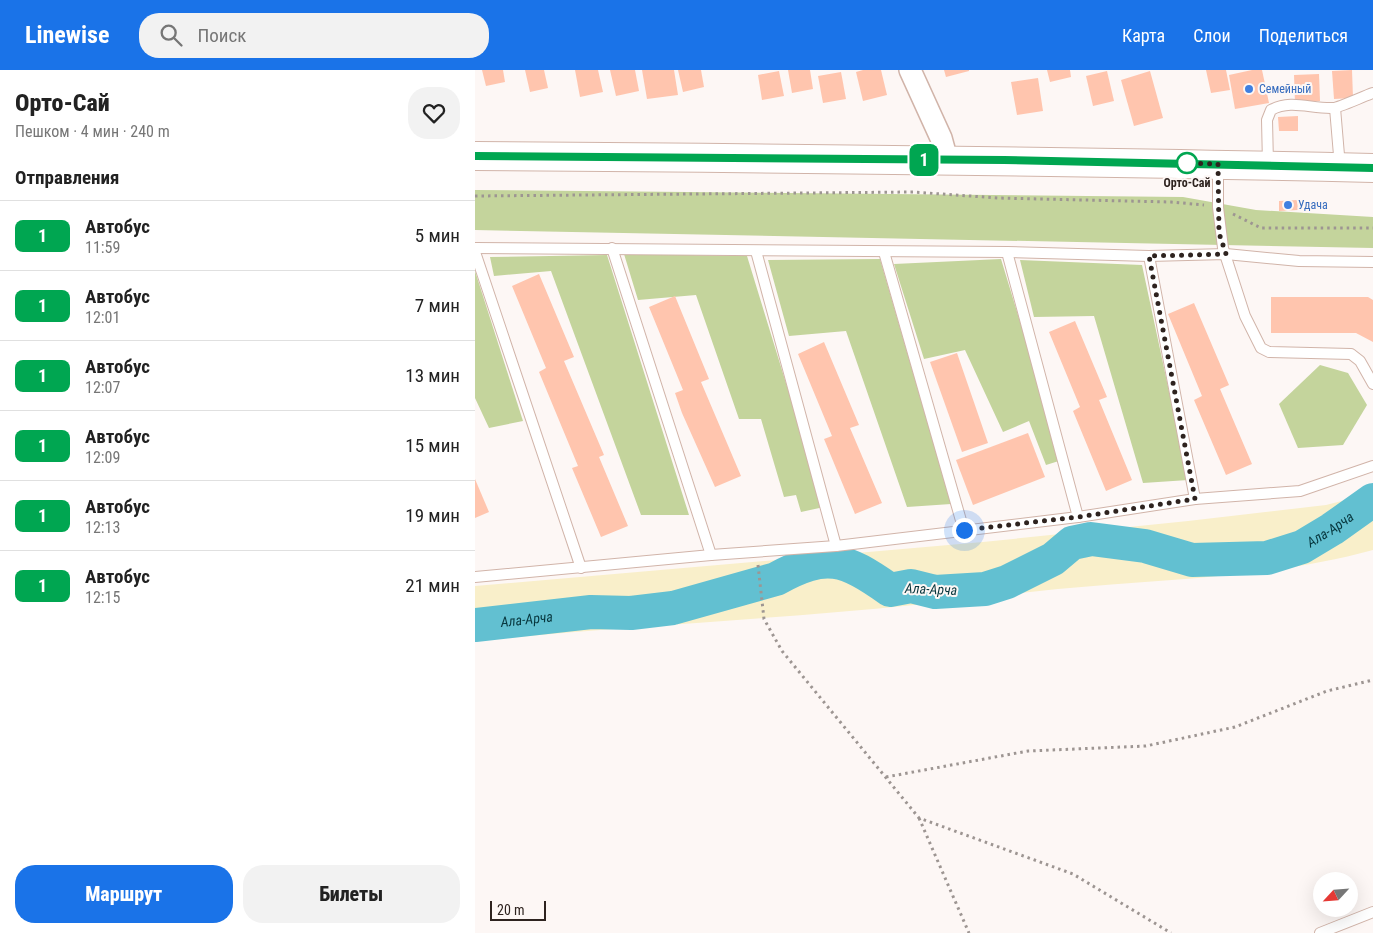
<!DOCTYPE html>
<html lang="ru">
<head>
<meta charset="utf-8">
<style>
  body { margin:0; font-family:"Roboto Condensed",sans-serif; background:#f2f2f2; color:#222; height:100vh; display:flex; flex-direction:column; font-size:19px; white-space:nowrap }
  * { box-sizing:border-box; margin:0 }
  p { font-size:16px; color:#767676 }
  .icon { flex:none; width:28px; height:28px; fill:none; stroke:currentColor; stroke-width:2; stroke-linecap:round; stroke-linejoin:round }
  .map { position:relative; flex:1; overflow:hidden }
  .sheet { display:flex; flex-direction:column; background:#fff; width:475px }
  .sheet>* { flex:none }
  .badge { padding:0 10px; border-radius:8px; font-size:18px; line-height:32px }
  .needle { width:32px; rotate:244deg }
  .controls { position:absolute; left:838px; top:802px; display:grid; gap:10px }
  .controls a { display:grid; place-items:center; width:45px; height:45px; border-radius:50%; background:#fff; box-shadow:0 5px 20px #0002; font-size:25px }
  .scale { position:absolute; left:15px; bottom:12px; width:56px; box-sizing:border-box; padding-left:5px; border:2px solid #2e231f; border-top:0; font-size:14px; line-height:18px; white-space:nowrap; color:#2e231f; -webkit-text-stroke:4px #fdf7f5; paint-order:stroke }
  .you { position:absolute; width:25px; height:25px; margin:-12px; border:4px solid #fff; border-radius:50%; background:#1a73e8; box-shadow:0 0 0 8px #1a73e833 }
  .map>.badge { position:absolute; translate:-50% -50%; box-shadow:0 0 0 2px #fff }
  h2 { padding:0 15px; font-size:19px; line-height:45px }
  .round { display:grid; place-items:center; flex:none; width:52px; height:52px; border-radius:20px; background:#f2f2f2 }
  .overview { display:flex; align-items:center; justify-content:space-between; height:85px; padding:0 15px }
  h1 { font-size:24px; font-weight:800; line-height:38px }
  .cta { display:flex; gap:10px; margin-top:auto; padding:10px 15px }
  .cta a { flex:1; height:58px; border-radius:20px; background:#1a73e8; color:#fff; font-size:20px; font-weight:800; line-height:58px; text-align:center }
  .cta a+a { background:#f2f2f2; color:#222 }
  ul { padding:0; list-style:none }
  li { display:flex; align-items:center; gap:15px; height:70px; padding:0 15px; border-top:1px solid #e0e0e0 }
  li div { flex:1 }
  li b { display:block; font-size:19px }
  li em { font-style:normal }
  li .badge { min-width:55px; font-weight:700; text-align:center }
  header { display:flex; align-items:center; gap:30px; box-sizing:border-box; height:70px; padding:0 25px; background:#1a73e8; color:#fff }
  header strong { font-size:24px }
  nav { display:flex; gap:28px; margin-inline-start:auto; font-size:18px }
  .search { width:350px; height:45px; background:#f2f2f2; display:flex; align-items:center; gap:12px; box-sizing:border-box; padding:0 18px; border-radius:20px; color:#767676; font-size:19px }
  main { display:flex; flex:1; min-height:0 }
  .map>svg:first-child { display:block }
</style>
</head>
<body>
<header>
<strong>Linewise</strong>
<div class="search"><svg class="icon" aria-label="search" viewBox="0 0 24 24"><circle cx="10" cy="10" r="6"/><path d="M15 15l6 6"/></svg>Поиск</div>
<nav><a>Карта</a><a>Слои</a><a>Поделиться</a></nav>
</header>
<main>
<section class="sheet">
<div class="overview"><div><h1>Орто-Сай</h1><p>Пешком · 4 мин · 240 m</p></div><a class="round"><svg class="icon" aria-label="heart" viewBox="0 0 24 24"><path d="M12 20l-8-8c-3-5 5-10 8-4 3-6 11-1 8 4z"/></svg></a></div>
<h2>Отправления</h2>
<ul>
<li><span class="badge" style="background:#00a651;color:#fff">1</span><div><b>Автобус</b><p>11:59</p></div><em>5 мин</em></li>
<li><span class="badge" style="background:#00a651;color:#fff">1</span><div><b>Автобус</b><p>12:01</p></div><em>7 мин</em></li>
<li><span class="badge" style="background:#00a651;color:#fff">1</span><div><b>Автобус</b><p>12:07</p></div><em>13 мин</em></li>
<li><span class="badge" style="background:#00a651;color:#fff">1</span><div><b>Автобус</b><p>12:09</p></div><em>15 мин</em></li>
<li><span class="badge" style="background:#00a651;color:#fff">1</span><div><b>Автобус</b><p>12:13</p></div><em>19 мин</em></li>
<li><span class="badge" style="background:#00a651;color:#fff">1</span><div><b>Автобус</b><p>12:15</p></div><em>21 мин</em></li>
</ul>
<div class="cta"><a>Маршрут</a><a>Билеты</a></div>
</section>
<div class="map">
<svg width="898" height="863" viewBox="0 0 898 863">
  <rect width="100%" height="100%" fill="#fdf7f5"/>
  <g fill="#c4d49c">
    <polygon points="0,120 708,127 781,140 898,147 898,178 0,160"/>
    <polygon points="149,184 272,186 349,437 326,442 321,425 309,427 286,349 264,349 221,225 163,230"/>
    <polygon points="132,185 214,445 166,445 76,201 19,206 15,187"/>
    <polygon points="405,189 476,434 432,437 371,261 314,266 293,190"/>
    <polygon points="526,189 587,390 571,395 554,351 528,362 490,280 449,289 419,194"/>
    <polygon points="545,190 667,195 713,410 668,413 619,246 559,247"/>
    <polygon points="0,201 48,351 14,358 0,328"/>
    <polygon points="845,295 873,303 892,335 868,375 823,378 804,334"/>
  </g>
  <path fill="#f9efca" d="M 898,423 L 898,480 C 796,508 688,509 583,519 C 535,524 487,530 439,535 C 293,550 146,556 0,571 L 0,516 L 508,472 L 713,451 L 851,435 Z"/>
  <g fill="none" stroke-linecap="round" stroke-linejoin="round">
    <path stroke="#62c0d1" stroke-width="34" id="s1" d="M 0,555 L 116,542 L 156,543 L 198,538 L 301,509 C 352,481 369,488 415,520 L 436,516 L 460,522 L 510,519 L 532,512 L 578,489 L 597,473 L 616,469 L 670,476 L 717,490 L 792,488 L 827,477 L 857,459 L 898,430"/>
  </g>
  <g fill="#ffc5ae">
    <polygon points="7,0 28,0 30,12 11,16"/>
    <polygon points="50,0 69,0 73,18 55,22"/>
    <polygon points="100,0 123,0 128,22 105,27"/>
    <polygon points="135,0 160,0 164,21 141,26"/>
    <polygon points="167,0 199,0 203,25 172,29"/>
    <polygon points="203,0 226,0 229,17 208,22"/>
    <polygon points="313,0 335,0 338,19 317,23"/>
    <polygon points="388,0 406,0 412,25 388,31 381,2"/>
    <polygon points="469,0 494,0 494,1 471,7"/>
    <polygon points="572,0 595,0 596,7 575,12"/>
    <polygon points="731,0 751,0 755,20 736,23"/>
    <polygon points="777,0 787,0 794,33 760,39 754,5"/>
    <polygon points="877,0 878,28 859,29 857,1"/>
    <polygon points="304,1 309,26 287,30 283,5"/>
    <polygon points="632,1 639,31 618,36 611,6"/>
    <polygon points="675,1 688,48 659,56 646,10"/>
    <polygon points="366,2 371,29 348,33 343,6"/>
    <polygon points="844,4 845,31 820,32 819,5"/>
    <polygon points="563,8 568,41 542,45 536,12"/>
    <polygon points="823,46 823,61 804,61 803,47"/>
    <polygon points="822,130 823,140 804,141 804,131"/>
    <polygon points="64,204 99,287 89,291 129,385 124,387 153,456 126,467 97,398 103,396 64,302 71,298 37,216"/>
    <polygon points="200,226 234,309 226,312 266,406 240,417 207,343 200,323 208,320 174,237"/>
    <polygon points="796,227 893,227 898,230 898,272 881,263 796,263"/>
    <polygon points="719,233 754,315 745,319 777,394 751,405 719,330 727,326 693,244"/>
    <polygon points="600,251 632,327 624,330 657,410 631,421 598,341 605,337 574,262"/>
    <polygon points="349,272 384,355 375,358 407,433 380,444 349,369 357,366 323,284"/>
    <polygon points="482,283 513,373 487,382 455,292"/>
    <polygon points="553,363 570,407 498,435 481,390"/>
    <polygon points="0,409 14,442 0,448"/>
  </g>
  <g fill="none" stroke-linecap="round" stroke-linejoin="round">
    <defs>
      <g id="lane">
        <polyline points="860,38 865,97"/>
        <path d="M 793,94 L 792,50 L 796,40 C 816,29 836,39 858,38 C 863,38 889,26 898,23"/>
        <polyline points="743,96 743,137 748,178 770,246 786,278 794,282 876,284 885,291 898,314"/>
        <polyline points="0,178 532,182 674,186 751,184 824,191 898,192"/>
        <polyline points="137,178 236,485"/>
        <polyline points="281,181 361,476"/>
        <polyline points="0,182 106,498"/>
        <polyline points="409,182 489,461"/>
        <polyline points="532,182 603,447"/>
        <polyline points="674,186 720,429"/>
        <polyline points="0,507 236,485 361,476 603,447 720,429 825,421 898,396"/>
        <polyline points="845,863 898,842"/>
      </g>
      <polyline id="street" points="435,0 466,68 472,90"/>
      <path id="secondary" d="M 0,86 C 299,88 599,91 898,98"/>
    </defs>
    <use href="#lane" stroke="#d1b4a9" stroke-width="12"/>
    <use href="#street" stroke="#d1b4a9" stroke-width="24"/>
    <use href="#secondary" stroke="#d1b4a9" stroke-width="30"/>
    <g stroke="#9d9592" stroke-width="3" stroke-dasharray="2.5 4" stroke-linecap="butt">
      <polyline points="0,126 438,122 523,128 696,132 729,135"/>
      <polyline points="758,144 786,158 898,158"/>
      <polyline points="283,495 289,549 307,581 444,748 598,804 696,863"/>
      <polyline points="411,707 553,681 671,676 760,657 852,621 898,610"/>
      <polyline points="444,748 494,863"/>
    </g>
    <use href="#lane" stroke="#fff" stroke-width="10"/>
    <use href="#street" stroke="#fff" stroke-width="21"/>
    <use href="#secondary" stroke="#fff" stroke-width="28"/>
  </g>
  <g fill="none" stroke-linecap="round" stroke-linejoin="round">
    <defs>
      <polyline id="line" points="0,86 529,90 898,98"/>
    </defs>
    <use href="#line" stroke="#fff" stroke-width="11"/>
    <use href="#line" stroke="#00a651" stroke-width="8"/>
    <polyline stroke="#2e231f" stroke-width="5" stroke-dasharray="0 9" points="489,460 603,447 720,429 674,186 751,184 744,163 743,94 712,93"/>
  </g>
  <g fill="#3f7fe0" stroke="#fdf7f5" stroke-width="2">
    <circle cx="774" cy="19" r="5"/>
    <circle cx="813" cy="135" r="5"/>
  </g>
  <circle fill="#fff" stroke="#00a651" stroke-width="2.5" cx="712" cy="93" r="10"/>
  <g text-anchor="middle" stroke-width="4" stroke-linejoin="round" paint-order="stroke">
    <g font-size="12" fill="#366cbe" stroke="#fdf7f5" text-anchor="start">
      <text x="784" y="23">Семейный</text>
      <text x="823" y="139">Удача</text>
    </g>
    <g font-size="12" font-weight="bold" fill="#2e231f" stroke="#fdf7f5">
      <text x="712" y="117">Орто-Сай</text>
    </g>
    <g font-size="14" font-style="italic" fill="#07363d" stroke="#fdf7f5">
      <text dy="5" stroke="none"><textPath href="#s1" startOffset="894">Ала-Арча</textPath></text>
      <text transform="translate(456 519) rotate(2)" y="5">Ала-Арча</text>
      <text dy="5" stroke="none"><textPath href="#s1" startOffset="52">Ала-Арча</textPath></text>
    </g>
  </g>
</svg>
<div class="controls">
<a><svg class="needle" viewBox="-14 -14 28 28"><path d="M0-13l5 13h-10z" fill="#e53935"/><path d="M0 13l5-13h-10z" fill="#767676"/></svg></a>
</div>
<div class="scale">20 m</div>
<div class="you" style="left:489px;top:460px"></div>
<b class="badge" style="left:449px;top:90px;background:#00a651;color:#fff">1</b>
</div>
</main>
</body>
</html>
